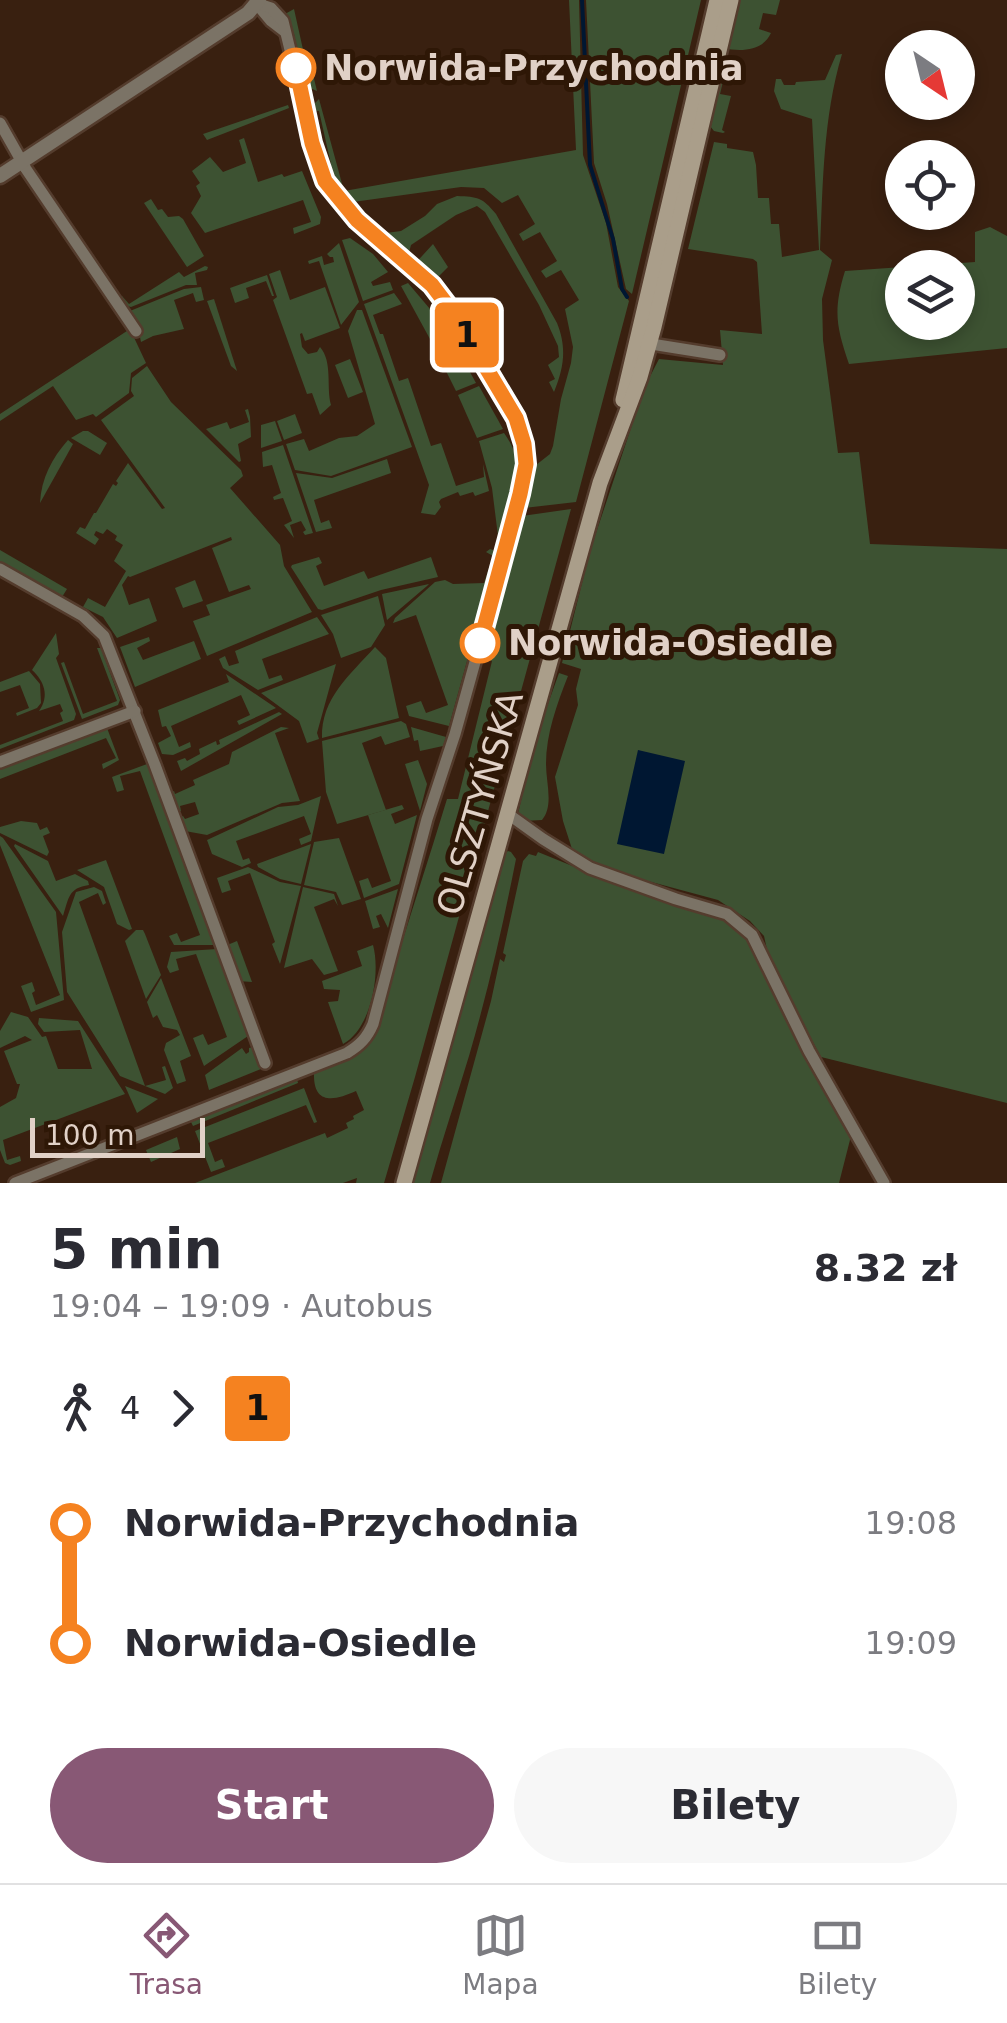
<!DOCTYPE html>
<html lang="pl">
<head>
<meta charset="utf-8">
<style>
  body { margin:0; font-family:"DejaVu Sans",sans-serif; background:#f7f7f7; color:#2b2b33; height:100vh; display:flex; flex-direction:column; font-size:38px; white-space:nowrap }
  * { box-sizing:border-box; margin:0 }
  p { font-size:32px; color:#7c7c81 }
  .icon { flex:none; width:55px; height:55px; fill:none; stroke:currentColor; stroke-width:2; stroke-linecap:round; stroke-linejoin:round }
  .map { position:relative; height:1183px; overflow:hidden }
  .side { display:flex; flex-direction:column; background:#fff; flex:1 }
  .side>* { flex:none }
  .badge { padding:0 20px; border-radius:8px; font-size:35px; line-height:65px }
  .needle { width:65px; rotate:145deg }
  .buttons { position:absolute; left:885px; top:30px; display:grid; gap:20px }
  .buttons a { display:grid; place-items:center; width:90px; height:90px; border-radius:50%; background:#fff; box-shadow:0 5px 15px #0003; font-size:50px }
  .scale { position:absolute; left:30px; bottom:25px; width:175px; box-sizing:border-box; padding-left:10px; border:5px solid #e1d1c7; border-top:0; font-size:28px; line-height:35px; white-space:nowrap; color:#e1d1c7; -webkit-text-stroke:8px #2e1706; paint-order:stroke }
  .map>.badge { position:absolute; translate:-50% -50%; box-shadow:0 0 0 5px #fff }
  .legs { display:flex; align-items:center; gap:15px; height:110px; padding:0 50px; font-size:32px }
  .legs p { margin-inline-start:auto }
  .overview { display:flex; align-items:center; justify-content:space-between; height:170px; padding:0 50px }
  h1 { font-size:55px; font-weight:700; line-height:75px }
  .action { display:flex; gap:20px; margin-top:auto; padding:20px 50px }
  .action a { flex:1; height:115px; border-radius:60px; background:#885875; color:#fff; font-size:40px; font-weight:700; line-height:115px; text-align:center }
  .action a+a { background:#f7f7f7; color:#2b2b33 }
  ul { padding:0 50px; list-style:none }
  li { display:flex; align-items:center; gap:35px; height:120px; font-size:38px }
  li i { display:grid; place-items:center; width:15px; height:100%; margin:0 12px; background:currentColor }
  li i::after { content:''; width:25px; height:25px; margin:-12px; border:8px solid; border-radius:50%; background:#fff }
  li p { margin-inline-start:auto }
  li:first-child i { background:linear-gradient(#0000 50%,currentColor 0) }
  li:last-child i { background:linear-gradient(currentColor 50%,#0000 0) }
  .tab-bar { display:flex; justify-content:space-around; align-items:center; height:140px; border-top:2px solid #e1e1e2; background:#fff; font-size:28px; color:#7c7c81 }
  .tab-bar a { display:grid; justify-items:center; gap:5px }
  .tab-bar .current { color:#885875 }
  .map>svg:first-child { display:block }
</style>
</head>
<body>
<div class="map">
<svg width="1007" height="1183" viewBox="0 0 1007 1183">
  <rect width="100%" height="100%" fill="#392010"/>
  <g fill="#3d5232" fill-rule="evenodd">
    <polygon points="569,0 579,0 583,155 606,223 618,287 629,301 576,502 524,508 531,469 550,454 553,446 561,399 571,363 573,347 565,309 579,300 561,270 546,278 541,271 557,261 540,232 523,241 519,234 535,224 518,195 502,203 484,188 461,187 353,202 342,207 323,167 331,164 319,111 310,110 310,108 319,99 344,191 576,150"/>
    <polygon points="586,0 701,0 632,294 626,289 607,204 594,163"/>
    <path d="M 735,0 L 780,0 L 776,15 L 763,13 L 759,29 L 771,33 C 763,51 741,52 723,48 Z"/>
    <polygon points="294,9 304,54 308,54 317,91 305,86 294,34 285,14"/>
    <path d="M 842,54 C 823,118 823,183 820,250 L 832,260 L 822,299 L 823,340 L 838,453 L 859,452 L 870,544 L 1007,549 L 1007,1103 L 821,1057 L 770,963 L 764,936 L 750,921 L 718,900 L 607,870 L 572,849 L 563,821 L 555,777 L 578,705 L 576,689 L 581,669 L 562,663 L 590,551 L 645,386 L 659,359 L 723,365 L 720,330 L 762,334 L 757,262 L 753,259 L 688,249 L 714,142 L 727,144 L 727,148 L 753,152 L 756,165 L 758,198 L 769,198 L 771,224 L 779,224 L 782,257 L 819,250 L 812,119 L 781,109 L 774,91 L 776,79 L 781,79 L 784,85 L 795,85 L 796,82 L 825,80 L 836,55 Z"/>
    <polygon points="727,65 720,94 731,96 722,130 725,132 723,133 714,131 710,126 709,115 720,72"/>
    <polygon points="288,105 289,108 207,140 203,134"/>
    <polygon points="244,138 258,182 282,174 284,177 302,171 321,217 320,224 294,234 293,228 311,222 303,200 205,233 191,213 201,196 196,186 200,183 192,171 210,157 223,172 246,163 239,140"/>
    <path d="M 457,196 C 478,197 482,197 496,214 L 557,323 C 567,348 564,367 554,392 L 549,382 L 555,379 L 548,365 L 559,357 L 558,346 L 539,305 L 485,212 L 477,206 L 456,215 L 411,245 L 407,260 L 378,234 L 401,231 L 425,216 L 437,204 Z"/>
    <polygon points="151,199 158,210 162,209 168,217 179,216 183,219 204,256 187,267 144,203"/>
    <path d="M 990,227 L 1007,236 L 1007,348 L 849,364 C 836,326 833,310 845,271 L 975,262 L 975,232 ZM 902,268 L 958,268 L 958,322 L 902,322 Z"/>
    <polygon points="350,238 373,254 388,272 371,282 373,286 390,282 393,290 363,301 342,240"/>
    <polygon points="339,243 359,302 341,325 319,261 309,264 308,261 322,256 324,265 334,262 333,257 330,257 327,254"/>
    <polygon points="433,244 448,267 435,280 433,277 423,279 412,267"/>
    <polygon points="205,266 208,267 207,270 195,273 197,285 186,285 131,307 127,306 120,297 122,296 129,304 179,272 184,277"/>
    <path d="M 280,270 L 290,300 L 325,287 L 340,328 L 305,341 L 302,333 L 300,334 L 302,347 L 308,354 L 317,352 L 320,347 C 333,362 326,387 331,405 L 320,415 L 312,393 L 307,394 L 273,300 L 277,297 L 269,274 Z"/>
    <polygon points="267,275 274,296 272,296 266,281 246,288 249,298 235,303 230,288"/>
    <polygon points="408,283 441,322 452,342 436,350 401,286"/>
    <polygon points="201,287 204,300 196,302 193,293 174,300 184,329 153,336 141,342 137,322 130,311 184,289"/>
    <polygon points="394,293 402,304 373,315 380,334 383,334 399,381 408,378 431,446 441,443 456,486 484,477 483,464 489,491 475,496 473,492 460,496 458,492 441,499 439,502 441,507 435,515 421,513 429,485 364,304"/>
    <polygon points="214,299 237,371 231,366 207,301"/>
    <polygon points="357,310 362,310 412,447 331,476 295,470 286,444 304,439 309,451 339,438 357,436 375,424 348,331"/>
    <polygon points="130,329 146,363 131,373 129,393 96,417 93,414 76,420 53,386 0,421 0,414"/>
    <polygon points="455,345 476,383 456,391 437,353"/>
    <polygon points="350,359 363,392 348,398 335,365"/>
    <polygon points="147,366 171,402 241,470 243,476 230,488 280,545 284,566 312,612 207,656 193,621 210,615 206,605 251,589 249,585 229,592 212,548 232,540 231,537 130,577 128,576 122,585 129,605 149,598 157,621 117,638 103,617 83,607 88,598 105,607 126,571 114,561 123,545 115,540 117,536 107,529 103,534 96,531 94,535 99,539 95,545 76,533 80,527 85,529 94,513 96,513 113,484 116,486 118,483 116,481 128,463 162,509 165,508 101,420 134,396 131,391 132,378"/>
    <polygon points="479,386 503,429 477,438 458,395"/>
    <polygon points="248,409 250,417 251,437 238,444 241,461 239,462 206,429 227,422 230,429 249,422 245,410"/>
    <polygon points="295,414 302,433 284,440 277,421"/>
    <polygon points="275,421 282,441 261,448 261,425"/>
    <polygon points="83,431 88,431 107,443 100,455 71,438"/>
    <path d="M 504,433 C 509,440 513,447 515,455 C 519,475 511,522 498,536 L 492,488 L 479,441 Z"/>
    <path d="M 68,440 L 73,444 L 40,503 C 41,479 52,458 68,440 Z"/>
    <polygon points="283,445 313,533 305,535 303,532 306,530 301,521 290,525 294,538 284,525 292,521 283,498 274,500 273,497 281,493 272,465 263,467 262,452"/>
    <polygon points="387,459 391,473 314,500 321,523 329,520 332,528 316,532 296,473 332,478"/>
    <path d="M 571,509 L 415,1077 L 384,1183 L 356,1183 L 357,1178 L 343,1183 L 195,1183 L 325,1133 L 327,1138 L 348,1128 L 346,1123 L 354,1119 L 353,1116 L 364,1110 L 356,1091 C 334,1101 313,1105 314,1073 C 335,1064 360,1057 373,1037 C 384,1021 385,996 391,978 C 409,918 429,859 447,799 L 458,799 L 492,661 L 483,659 L 522,516 Z"/>
    <polygon points="490,549 493,550 496,557 449,726 409,716 406,706 421,701 426,713 448,705 416,615 393,623 395,618 435,582 445,580 453,584 484,583 493,556 486,552"/>
    <polygon points="0,550 67,589 62,597 0,562"/>
    <polygon points="319,557 322,563 316,566 324,586 364,571 368,579 431,557 438,577 381,590 322,610 318,609 291,567 292,565"/>
    <polygon points="195,580 203,601 183,608 175,588"/>
    <polygon points="429,584 427,586 387,620 382,594"/>
    <polygon points="378,596 385,625 371,647 341,658 333,634 321,615"/>
    <polygon points="317,617 329,634 262,659 269,679 281,675 283,680 258,690 223,668 219,659 225,656 229,666 239,663 235,651"/>
    <path d="M 56,633 L 59,654 L 56,658 L 76,714 L 74,720 L 0,749 L 0,745 L 63,721 L 60,713 L 63,711 L 60,704 L 39,711 C 50,696 44,681 32,670 Z"/>
    <polygon points="149,637 150,641 137,648 143,660 194,641 201,659 135,687 120,647"/>
    <path d="M 375,647 L 386,658 L 399,718 L 322,738 C 321,698 350,675 375,647 Z"/>
    <polygon points="97,648 101,648 120,700 118,705 82,719 61,663 64,662 83,714 117,701"/>
    <polygon points="336,664 317,733 319,739 307,743 299,721 261,693"/>
    <polygon points="29,671 40,684 41,703 37,708 17,716 16,713 29,708 20,685 0,692 0,682"/>
    <path d="M 559,673 L 568,676 C 557,704 546,734 546,764 C 546,783 554,806 542,820 L 523,821 L 517,818 L 535,740 Z"/>
    <polygon points="226,674 276,708 239,725 237,721 250,715 241,695 171,726 179,747 190,742 191,747 173,755 162,754 158,743 171,736 166,726 162,727 158,710 229,682"/>
    <polygon points="279,712 282,714 181,771 177,761 185,758 187,761 200,754 199,749 216,741 217,745 220,744 219,740"/>
    <polygon points="401,721 406,724 410,737 385,745 381,736 362,743 386,810 337,824 326,792 322,741"/>
    <polygon points="281,727 289,728 275,733 300,801 282,803 207,835 185,831 180,817 183,816 185,819 199,814 195,802 180,806 181,811 177,812 170,793 174,791 175,794 195,785 193,780 229,764 232,752"/>
    <polygon points="411,727 446,737 443,746 420,751 418,740 414,741"/>
    <polygon points="107,728 119,760 103,769 102,764 116,758 106,738 0,779 0,768"/>
    <polygon points="418,760 427,784 420,811 405,764"/>
    <polygon points="147,764 152,766 217,945 174,945 169,936 177,933 181,942 200,935 140,771 120,776 124,790 117,792 112,777"/>
    <polygon points="321,796 311,841 301,845 299,839 311,834 304,816 236,841 243,860 249,858 251,863 242,867 212,854 207,840 278,807 298,805"/>
    <polygon points="402,805 404,809 391,814 395,824 417,815 399,884 364,898 359,881 368,878 372,888 391,881 368,815"/>
    <polygon points="21,821 37,823 40,830 47,827 50,833 43,836 49,852 47,856 0,833 0,827"/>
    <polygon points="0,836 3,838 56,912 64,1000 31,1012 21,986 32,982 35,991 32,993 36,1005 60,995 0,845"/>
    <polygon points="339,838 361,899 342,905 336,892 304,885 314,842"/>
    <path d="M 15,844 L 48,861 L 56,881 L 75,874 L 88,881 L 89,885 C 68,888 69,898 63,916 L 14,846 Z"/>
    <polygon points="311,844 301,884 280,879 258,867 257,864"/>
    <path d="M 508,851 L 511,852 L 516,859 C 503,925 488,991 469,1056 C 456,1099 442,1140 430,1183 L 412,1183 L 487,904 L 505,853 Z"/>
    <polygon points="538,852 634,891 720,917 736,929 748,942 851,1136 839,1183 441,1183 491,1001 500,959 504,962 506,955 503,953 523,861 529,854 536,856"/>
    <polygon points="106,860 132,929 129,930 117,924 104,887 77,870"/>
    <polygon points="248,867 280,882 301,886 280,964 272,944 275,942 250,873 228,881 231,890 222,893 217,878"/>
    <polygon points="94,887 102,891 106,903 103,905 98,893 79,902 145,1086 166,1080 162,1067 165,1066 173,1088 165,1094 120,1076 67,992 62,932 76,892"/>
    <polygon points="303,887 334,894 338,906 334,899 314,907 338,971 324,975 312,959 284,968"/>
    <polygon points="398,889 388,928 381,914 376,916 380,927 373,929 365,901"/>
    <polygon points="136,930 143,930 145,934 161,975 146,999 125,941"/>
    <polygon points="237,941 252,982 238,981 225,946"/>
    <path d="M 373,945 C 381,974 371,1029 343,1044 L 328,1002 L 338,1001 L 340,990 L 324,989 L 322,981 L 362,966 L 357,951 Z"/>
    <polygon points="217,949 248,1036 204,1066 193,1038 203,1034 208,1045 227,1037 196,954 176,959 179,970 170,973 167,967 171,952"/>
    <polygon points="161,978 191,1056 180,1061 186,1081 177,1084 164,1050 166,1043 180,1035 177,1030 163,1027 157,1015 153,1018 147,1002"/>
    <polygon points="11,1012 28,1017 42,1037 46,1036 58,1069 92,1069 80,1030 44,1032 38,1024 39,1018 78,1021 125,1094 3,1140 7,1160 20,1156 21,1161 10,1165 5,1163 0,1150 0,1107 16,1098 20,1084 17,1084 4,1051 32,1040 25,1036 0,1048 0,1031"/>
    <polygon points="253,1047 261,1069 209,1090 205,1075 242,1048 246,1054 249,1052 249,1048"/>
    <polygon points="297,1079 298,1083 193,1126 191,1122"/>
    <polygon points="125,1086 158,1099 137,1113"/>
    <polygon points="304,1088 317,1122 314,1123 306,1105 208,1143 215,1162 222,1159 225,1167 211,1172 195,1131"/>
    <polygon points="177,1137 180,1149 151,1162 146,1150"/>
  </g>
  <polygon fill="#001732" points="638,750 685,761 664,854 617,844"/>
  <g fill="none" stroke-linecap="round" stroke-linejoin="round">
    <polyline stroke="#001732" stroke-width="4" points="582,0 590,165 613,239 622,289 627,297"/>
    <defs>
      <g id="minor">
        <polyline points="256,3 271,21 284,31"/>
        <polyline points="0,123 26,169 136,331"/>
        <polyline points="645,343 720,355"/>
        <polyline points="0,569 83,616 104,636 155,765 265,1063"/>
        <polyline points="0,762 135,711"/>
        <polyline points="508,814 543,839 590,868 676,899 727,914 752,935 809,1051 884,1183"/>
        <path d="M 15,1183 L 347,1053 C 360,1045 367,1038 373,1024 L 427,819 L 455,734 L 507,547 L 526,464 L 524,444 L 515,418 L 454,314 L 432,285 L 357,220 L 336,196 L 318,165 L 283,21 L 271,8 L 256,3"/>
      </g>
      <polyline id="tertiary" points="0,176 248,13 259,0"/>
      <g id="secondary">
        <polyline points="623,400 717,0"/>
        <polyline points="404,1183 600,483 640,377 654,327 731,0"/>
      </g>
    </defs>
    <use href="#minor" stroke="#543c2d" stroke-width="16"/>
    <use href="#tertiary" stroke="#543c2d" stroke-width="19"/>
    <use href="#secondary" stroke="#543c2d" stroke-width="20"/>
    <use href="#minor" stroke="#7b7366" stroke-width="11"/>
    <use href="#tertiary" stroke="#7b7366" stroke-width="14"/>
    <use href="#secondary" stroke="#aa9e8a" stroke-width="15"/>
  </g>
  <g fill="none" stroke-linecap="round" stroke-linejoin="round">
    <defs>
      <polyline id="line-1" points="296,68 312,143 325,181 357,220 432,285 454,314 516,418 524,444 526,464 520,494 480,643"/>
    </defs>
    <use href="#line-1" stroke="#fff" stroke-width="22"/>
    <use href="#line-1" stroke="#f58220" stroke-width="15"/>
  </g>
  <g fill="#fff" stroke="#f58220" stroke-width="5">
    <circle cx="296" cy="68" r="18"/>
    <circle cx="480" cy="643" r="18"/>
  </g>
  <g text-anchor="middle" stroke-width="10" stroke-linejoin="round" paint-order="stroke">
    <g font-size="35" font-weight="bold" fill="#e1d1c7" stroke="#2e1706" text-anchor="start">
      <text x="324" y="80">Norwida-Przychodnia</text>
      <text x="508" y="655">Norwida-Osiedle</text>
    </g>
    <g font-size="35" fill="#e1d1c7" stroke="#2e1706">
      <text transform="translate(480 803) rotate(-74)" y="12">OLSZTYŃSKA</text>
    </g>
  </g>
</svg>
<div class="buttons">
<a><svg class="needle" viewBox="-14 -14 28 28"><path d="M0-13l5 13h-10z" fill="#e53935"/><path d="M0 13l5-13h-10z" fill="#7c7c81"/></svg></a>
<a><svg class="icon" aria-label="locate" viewBox="0 0 24 24"><circle cx="12" cy="12" r="6"/><path d="M12 2v4M12 18v4M2 12h4M18 12h4"/></svg></a>
<a><svg class="icon" aria-label="layers" viewBox="0 0 24 24"><path d="M12 4l9 5-9 5-9-5zM3 14l9 5 9-5"/></svg></a>
</div>
<div class="scale">100 m</div>
<b class="badge" style="left:467px;top:335px;background:#f58220;color:#111">1</b>
</div>
<section class="side">
<div class="overview"><div><h1>5 min</h1><p>19:04 – 19:09 · Autobus</p></div><b>8.32 zł</b></div>
<div class="legs"><svg class="icon" aria-label="walk" viewBox="0 0 24 24"><circle cx="13" cy="4" r="2"/><path d="M13 8l-2 6 4 7M11 14l-3 7M7 12l3-4h3l4 4"/></svg>4<svg class="icon" aria-label="forward" viewBox="0 0 24 24"><path d="M9 5l7 7-7 7"/></svg><b class="badge" style="background:#f58220;color:#111">1</b></div>
<ul>
<li><i style="color:#f58220"></i><b>Norwida-Przychodnia</b><p>19:08</p></li>
<li><i style="color:#f58220"></i><b>Norwida-Osiedle</b><p>19:09</p></li>
</ul>
<div class="action"><a>Start</a><a>Bilety</a></div>
</section>
<nav class="tab-bar">
<a class="current"><svg class="icon" aria-label="directions" viewBox="0 0 24 24"><path d="M12 3l9 9-9 9-9-9zM9 14v-3h6M13 9l2 2-2 2"/></svg>Trasa</a>
<a><svg class="icon" aria-label="map" viewBox="0 0 24 24"><path d="M3 6l6-2 6 2 6-2v14l-6 2-6-2-6 2zM9 4v14M15 6v14"/></svg>Mapa</a>
<a><svg class="icon" aria-label="tickets" viewBox="0 0 24 24"><path d="M3 7h18v10H3zM15 7v10"/></svg>Bilety</a>
</nav>
</body>
</html>
